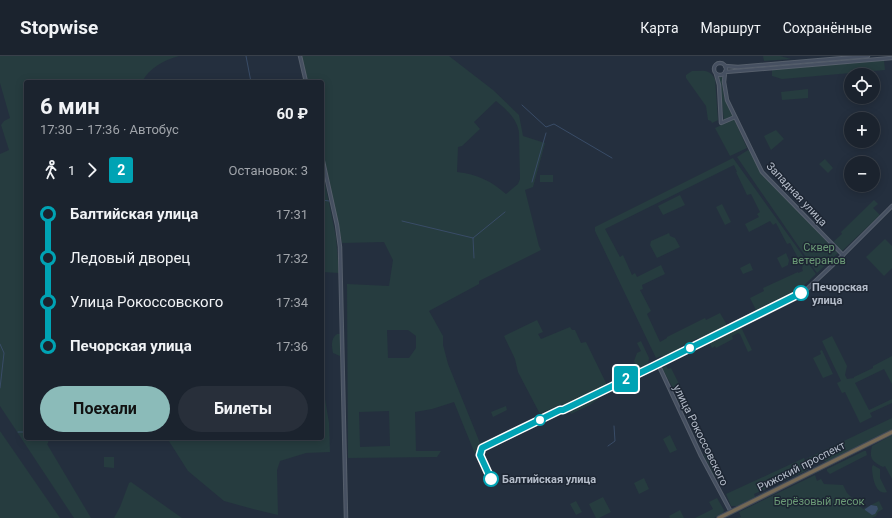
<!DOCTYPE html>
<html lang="ru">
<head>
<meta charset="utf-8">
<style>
  body { margin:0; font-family:Roboto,sans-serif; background:#282f3a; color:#f1f3f6; height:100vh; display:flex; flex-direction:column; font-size:15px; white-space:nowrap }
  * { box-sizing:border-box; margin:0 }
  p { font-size:13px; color:#a0a4aa }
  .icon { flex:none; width:22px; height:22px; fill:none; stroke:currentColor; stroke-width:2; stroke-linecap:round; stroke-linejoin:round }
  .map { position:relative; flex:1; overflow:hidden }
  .sheet { position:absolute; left:24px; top:24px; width:300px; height:360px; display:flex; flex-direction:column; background:#1b232e; border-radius:4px; box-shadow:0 2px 10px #0003,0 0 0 1px #39404a }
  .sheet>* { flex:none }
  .badge { padding:0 8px; border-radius:3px; font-size:14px; line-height:26px }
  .buttons { position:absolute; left:844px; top:12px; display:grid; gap:8px }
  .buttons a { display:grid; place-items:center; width:36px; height:36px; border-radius:50%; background:#1b232e; box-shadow:0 2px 10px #0003,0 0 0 1px #39404a; font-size:20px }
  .map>.badge { position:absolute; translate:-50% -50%; box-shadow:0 0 0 2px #fff }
  .legs { display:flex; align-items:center; gap:6px; height:44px; padding:0 16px; font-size:13px }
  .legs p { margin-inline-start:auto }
  .headline { display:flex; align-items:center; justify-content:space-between; height:68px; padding:0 16px }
  h1 { font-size:22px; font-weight:700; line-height:30px }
  .cta { display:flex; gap:8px; margin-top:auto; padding:8px 16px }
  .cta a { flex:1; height:46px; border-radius:24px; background:#8bbbb9; color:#111; font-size:16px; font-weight:700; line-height:46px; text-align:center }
  .cta a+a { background:#282f3a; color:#f1f3f6 }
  ul { padding:0 16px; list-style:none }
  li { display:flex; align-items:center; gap:14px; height:44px; font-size:15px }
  li i { display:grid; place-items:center; width:6px; height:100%; margin:0 5px; background:currentColor }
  li i::after { content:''; width:10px; height:10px; margin:-5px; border:3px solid; border-radius:50%; background:#1b232e }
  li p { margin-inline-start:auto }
  li:first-child i { background:linear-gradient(#0000 50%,currentColor 0) }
  li:last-child i { background:linear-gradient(currentColor 50%,#0000 0) }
  header { display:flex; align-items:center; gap:24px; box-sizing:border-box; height:56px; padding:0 20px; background:#1b232e; border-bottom:1px solid #39404a }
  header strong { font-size:19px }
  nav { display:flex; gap:22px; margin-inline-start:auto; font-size:14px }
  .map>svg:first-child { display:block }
</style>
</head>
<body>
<header>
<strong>Stopwise</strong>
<nav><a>Карта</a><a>Маршрут</a><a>Сохранённые</a></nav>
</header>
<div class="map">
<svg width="892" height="462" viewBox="0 0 892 462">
  <rect width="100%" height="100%" fill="#242f3e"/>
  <g fill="#263c3f" fill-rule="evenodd">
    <path d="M 0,0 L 179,0 C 164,4 149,12 142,26 L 26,26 L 26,382 L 49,382 L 48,387 L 47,388 L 91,462 L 74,462 L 0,350 L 0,98 L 9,94 L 1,69 L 4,65 L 10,62 L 0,27 Z"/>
    <path d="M 301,0 L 449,0 L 493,34 L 519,59 L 523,80 L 545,87 L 533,131 L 525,134 L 539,190 L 541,194 L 479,225 L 479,228 L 429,255 L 443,280 L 443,289 L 448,308 L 480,387 L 487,384 L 488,386 L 480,391 L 477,397 L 475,398 L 454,346 L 432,353 L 415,356 L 416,395 L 441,395 L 437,401 L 348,402 L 347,228 L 389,230 L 393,204 L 384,186 L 342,187 L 322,95 L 322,26 L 307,26 ZM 496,45 C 506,53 518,64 519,77 L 520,123 L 518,128 L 506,138 C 491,125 477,118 457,116 L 458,91 L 462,90 L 480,73 L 474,66 ZM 387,274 L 408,274 L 416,280 L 416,292 L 409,302 L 388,302 ZM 389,355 L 390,390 L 360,391 L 359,356 Z"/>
    <polygon points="763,0 780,0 791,3 764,5"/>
    <polygon points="884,4 885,14 782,23 772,20 772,13"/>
    <path d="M 692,15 C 702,15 709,12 715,23 L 718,64 L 712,67 L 711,65 L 708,64 L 706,50 L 686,22 L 686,19 Z"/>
    <path d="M 719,21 L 722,21 C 722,36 725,47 733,60 L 724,64 Z"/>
    <polygon points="808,33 808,42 782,44 781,36"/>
    <polygon points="734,63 747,92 730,100 715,72"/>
    <polygon points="776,74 784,83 771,94 764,80"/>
    <polygon points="748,94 751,96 762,118 838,197 817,217 737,101"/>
    <path d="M 733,102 L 816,218 L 800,233 L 760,252 L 760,254 L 699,284 L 698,282 L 680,291 L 680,293 L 664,301 L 661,300 L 656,302 L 595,175 L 595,171 ZM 734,109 L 737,116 L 736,116 L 747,139 L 751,138 L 760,156 L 757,158 L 759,161 L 745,168 L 749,176 L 770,165 L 773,169 L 776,167 L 787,188 L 790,187 L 803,211 L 802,212 L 803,215 L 798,217 L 798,216 L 763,232 L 764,235 L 750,242 L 756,254 L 727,269 L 720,257 L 706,264 L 705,262 L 667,281 L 667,282 L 660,286 L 647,258 L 651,255 L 640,234 L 643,233 L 642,229 L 665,218 L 661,209 L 637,221 L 635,217 L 632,219 L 623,199 L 620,201 L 605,173 Z"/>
    <polygon points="825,103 833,112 828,117 819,108"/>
    <polygon points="322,112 336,181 339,217 322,216"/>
    <rect x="540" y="119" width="13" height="7"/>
    <polygon points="680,139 685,149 663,159 658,150"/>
    <polygon points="874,144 878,148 873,152 880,159 841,196 832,187 842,178 841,176"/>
    <polygon points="722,148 731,166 725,169 716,151"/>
    <polygon points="669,177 670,180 675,182 680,191 657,202 650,189 651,185"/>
    <polygon points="885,183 892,190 892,212 884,220 866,201"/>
    <polygon points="786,197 789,204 788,209 782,212 777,202"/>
    <polygon points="750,207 753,214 743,218 740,212"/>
    <polygon points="537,264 543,276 538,278 541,283 570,271 572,274 575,274 581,287 586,286 606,327 606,331 568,350 565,351 562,348 540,358 518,316 515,303 504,280"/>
    <polygon points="740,269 752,294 748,296 740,278 738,277 732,280 733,283 716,292 715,290 712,292 709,286 709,284"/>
    <path d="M 337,278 L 340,278 L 340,300 L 333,297 C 332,291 330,283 337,278 Z"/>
    <polygon points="832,280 847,310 845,319 847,323 854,322 854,321 873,312 873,310 892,300 892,328 884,313 855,327 869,354 892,343 892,347 870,357 872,361 860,367 845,336 842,337 837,327 841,325 822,285"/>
    <polygon points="641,285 649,302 648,308 636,314 634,310 636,309 634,305 637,297 641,295 637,287"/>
    <polygon points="822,294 833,318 823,322 813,302 821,298 820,295"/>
    <polygon points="666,310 668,313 671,312 691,352 684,356 677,342 678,341 662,312"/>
    <polygon points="597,340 598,343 590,349 571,358 569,354"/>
    <polygon points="322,341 325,343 329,367 330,396 306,397 280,405 277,414 278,459 253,453 224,445 188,415 167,382 322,382"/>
    <polygon points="506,350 507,354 493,361 491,356"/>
    <polygon points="892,362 892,373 826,406 823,403 810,410 806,403"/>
    <polygon points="0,375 60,462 0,462"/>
    <polygon points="670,379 677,394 670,397 663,383"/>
    <path d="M 892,379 L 892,423 L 885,410 L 883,411 C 872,405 869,403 872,390 Z"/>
    <polygon points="709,394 724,425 720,426 714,419 704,399 704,396"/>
    <polygon points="864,395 866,395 867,399 830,418 827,415 827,413"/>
    <polygon points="104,401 114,401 114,412 104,411"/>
    <polygon points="804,402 808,411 806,415 754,438 755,441 737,450 731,450 726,438"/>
    <path d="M 873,409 L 880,413 L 880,422 L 887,436 C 875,440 872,419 872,411 Z"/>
    <polygon points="815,419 817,425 821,423 824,428 843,429 847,437 863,453 869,450 865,453 877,450 871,449 879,445 883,453 878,456 876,460 872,462 736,462 741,461 739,456"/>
    <polygon points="644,422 649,433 639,438 634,427"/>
    <polygon points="131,426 182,462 114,462 120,451 129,427"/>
    <polygon points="603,441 611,456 599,462 596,462 589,448"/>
    <polygon points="717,442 724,454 723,457 714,462 695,462 713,453 709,446"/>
    <polygon points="576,445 582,456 576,459 570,448"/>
    <polygon points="680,454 684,462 670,462 669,460"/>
  </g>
  <polygon fill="#394c67" points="871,449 877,450 878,453 875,458 872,459 865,454 865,453"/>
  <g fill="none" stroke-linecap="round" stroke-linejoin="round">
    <g stroke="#394c67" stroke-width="1">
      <polyline points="246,0 251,26"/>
      <polyline points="522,49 546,71 554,68 612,102"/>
      <polyline points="532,126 546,77"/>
      <polyline points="322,144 329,145"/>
      <polyline points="402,165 473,182"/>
      <polyline points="474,202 473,182 505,156"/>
      <polyline points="0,288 4,297 0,332"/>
      <polyline points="18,376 26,376"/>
      <polyline points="608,390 615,385 614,370"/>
    </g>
    <defs>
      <g id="secondary">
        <polyline points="300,0 306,26"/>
        <circle cx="720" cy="13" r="6"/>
        <polyline points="725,10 738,11 868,0"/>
        <polyline points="716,18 719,29 721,67 735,61"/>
        <polyline points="322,101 337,169 340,191 346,462"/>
        <polyline points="843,199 762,116 727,44 724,26 725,16 892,2"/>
        <polyline points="731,456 701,400 658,308 806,234 839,203 892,150"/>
      </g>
      <polyline id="highway" points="719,462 892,376"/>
    </defs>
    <use href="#secondary" stroke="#565f6c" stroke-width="4.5"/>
    <use href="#highway" stroke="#434c59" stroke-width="5.5"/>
    <use href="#secondary" stroke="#465061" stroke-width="2.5"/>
    <use href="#highway" stroke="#746855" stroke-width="3.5"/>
  </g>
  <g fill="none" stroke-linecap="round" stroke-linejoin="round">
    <defs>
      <polyline id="line-1" points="491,423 480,399 482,392 560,354 563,354 652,311 801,237"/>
    </defs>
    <use href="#line-1" stroke="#fff" stroke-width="9"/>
    <use href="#line-1" stroke="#00a3b4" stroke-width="6"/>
  </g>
  <g fill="#fff" stroke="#00a3b4" stroke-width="2">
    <circle cx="801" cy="237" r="7"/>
    <circle cx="690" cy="292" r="5"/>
    <circle cx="540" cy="364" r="5"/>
    <circle cx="491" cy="423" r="7"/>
  </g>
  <g text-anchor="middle" stroke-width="3" stroke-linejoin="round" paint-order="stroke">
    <g font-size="11" fill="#b4bcc9" stroke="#1d2633">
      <text transform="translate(797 138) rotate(47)" y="4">Западная улица</text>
      <text transform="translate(701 379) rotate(64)" y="4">улица Рокоссовского</text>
      <text transform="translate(801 410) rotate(-27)" y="4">Рижский проспект</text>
    </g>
    <g font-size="11" fill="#6b9a76" stroke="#1d2633">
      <text x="819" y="195">Сквер<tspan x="819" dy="13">ветеранов</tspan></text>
      <text x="819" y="449">Берёзовый лесок</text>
    </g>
    <g font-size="11" font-weight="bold" fill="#b4bcc9" stroke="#1d2633" text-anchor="start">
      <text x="812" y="235">Печорская<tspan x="812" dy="13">улица</tspan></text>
      <text x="502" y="427">Балтийская улица</text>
    </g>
  </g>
</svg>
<div class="buttons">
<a><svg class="icon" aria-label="locate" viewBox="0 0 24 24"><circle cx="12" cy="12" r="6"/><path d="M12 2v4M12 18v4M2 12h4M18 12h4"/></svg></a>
<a>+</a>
<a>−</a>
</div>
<b class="badge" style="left:626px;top:323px;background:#00a3b4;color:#fff">2</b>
<section class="sheet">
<div class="headline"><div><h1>6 мин</h1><p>17:30 – 17:36 · Автобус</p></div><b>60 ₽</b></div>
<div class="legs"><svg class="icon" aria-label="walk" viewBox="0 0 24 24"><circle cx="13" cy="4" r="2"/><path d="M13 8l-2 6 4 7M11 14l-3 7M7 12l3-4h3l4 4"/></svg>1<svg class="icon" aria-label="forward" viewBox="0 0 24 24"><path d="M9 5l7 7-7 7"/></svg><b class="badge" style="background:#00a3b4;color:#fff">2</b><p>Остановок: 3</p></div>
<ul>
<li><i style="color:#00a3b4"></i><b>Балтийская улица</b><p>17:31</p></li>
<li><i style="color:#00a3b4"></i><span>Ледовый дворец</span><p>17:32</p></li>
<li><i style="color:#00a3b4"></i><span>Улица Рокоссовского</span><p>17:34</p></li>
<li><i style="color:#00a3b4"></i><b>Печорская улица</b><p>17:36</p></li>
</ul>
<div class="cta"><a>Поехали</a><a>Билеты</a></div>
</section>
</div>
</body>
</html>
